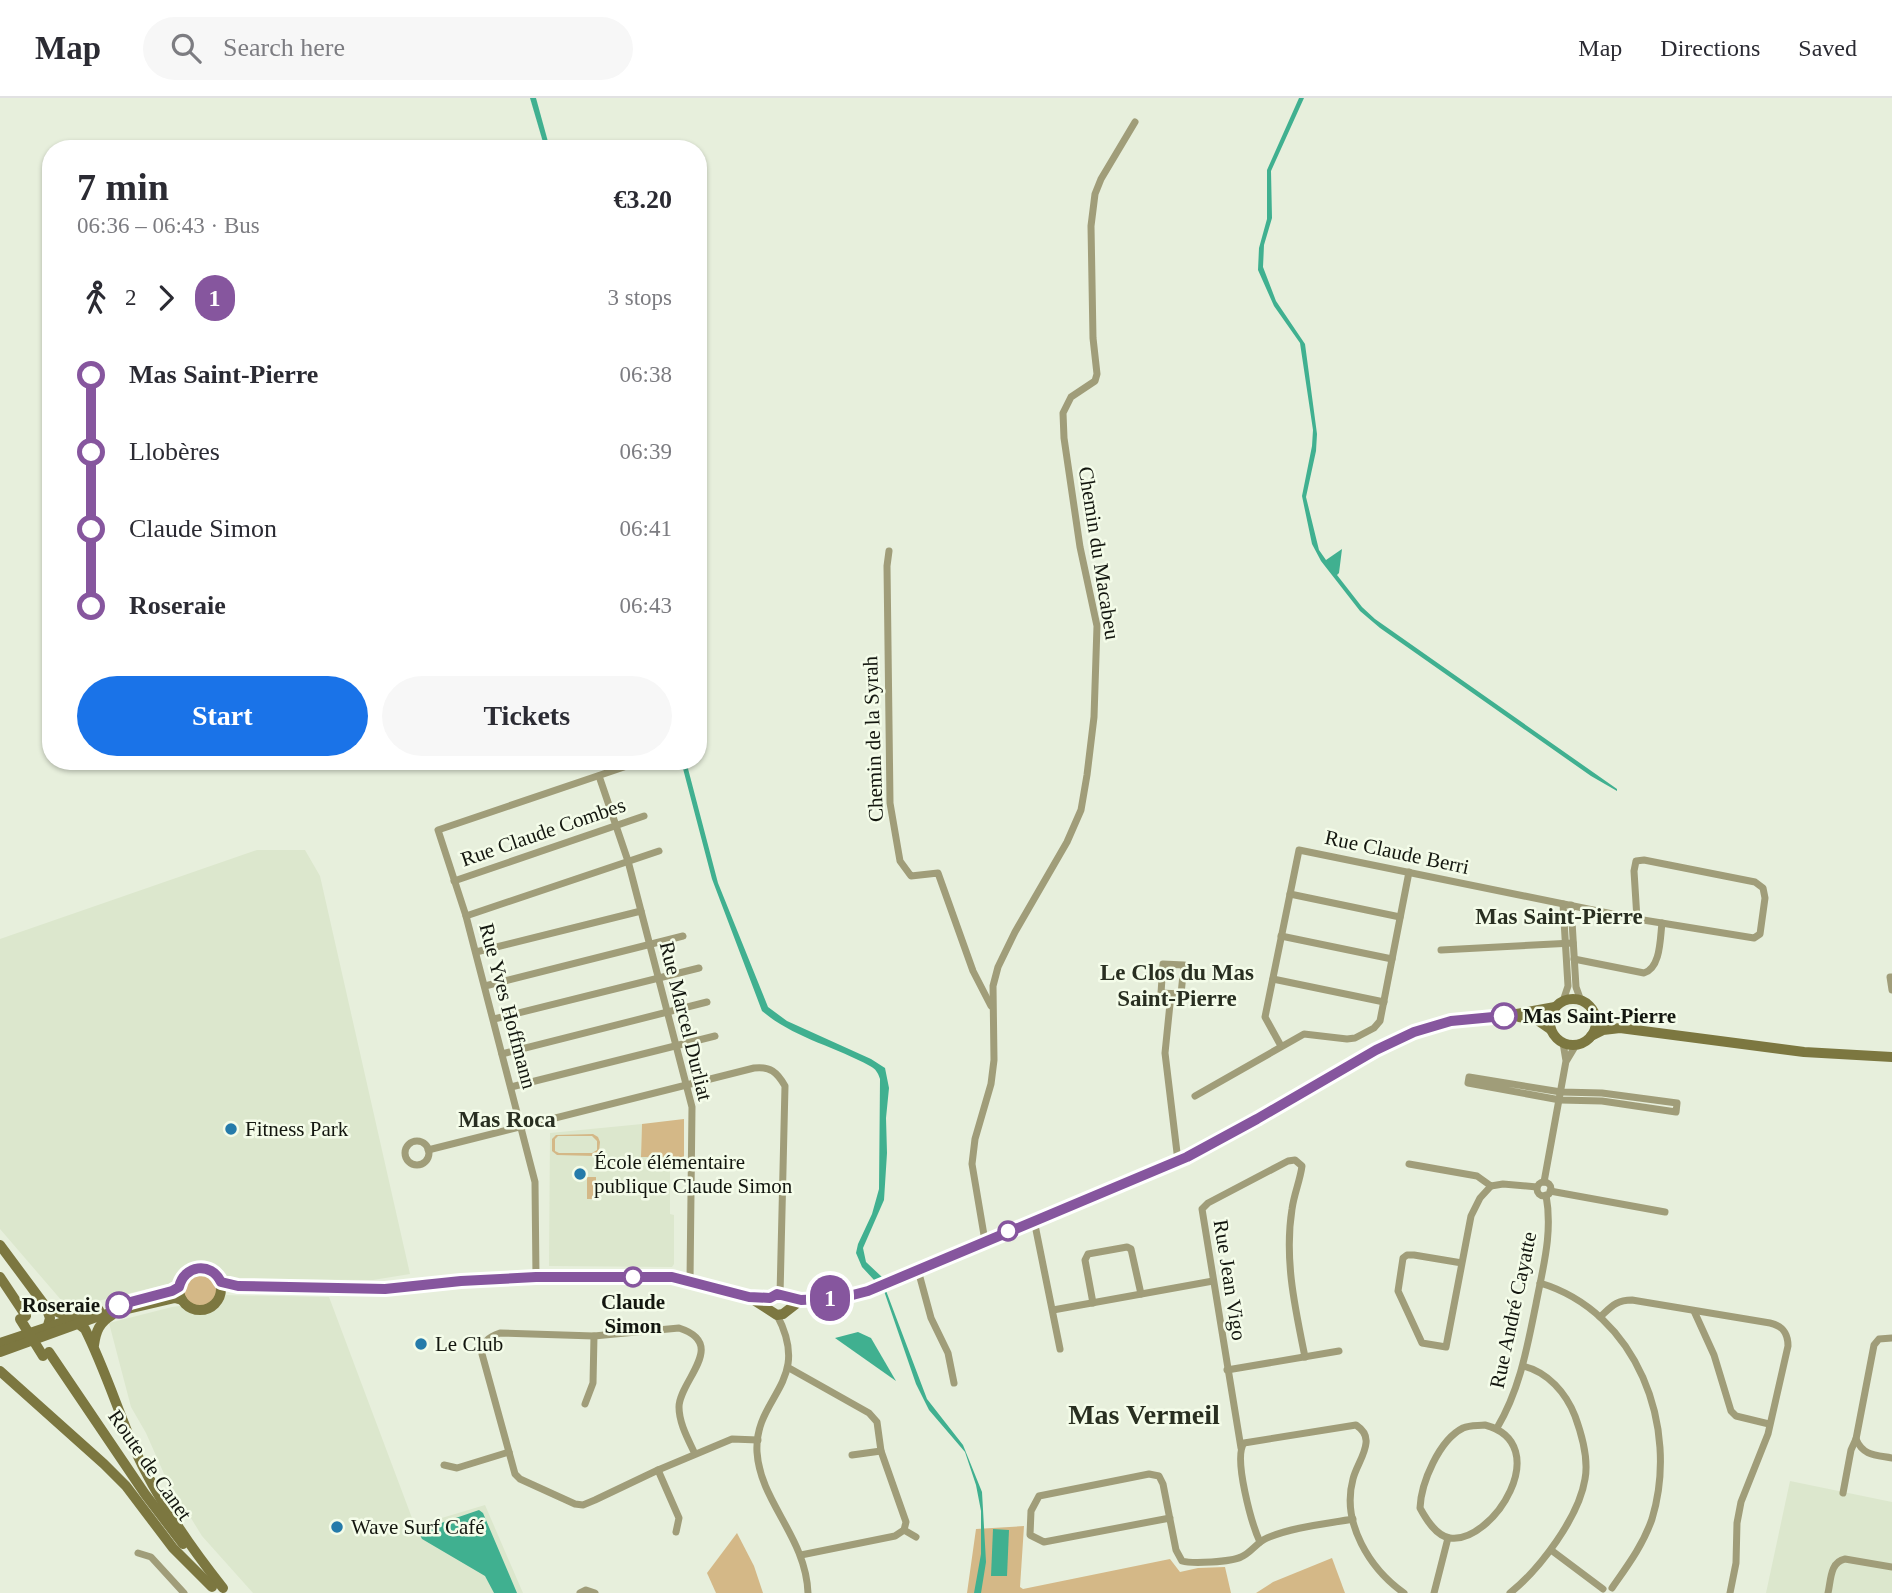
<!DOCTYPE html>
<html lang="en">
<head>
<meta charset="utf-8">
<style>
  body { margin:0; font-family:Georgia,serif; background:#f7f7f7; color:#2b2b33; height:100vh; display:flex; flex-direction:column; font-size:26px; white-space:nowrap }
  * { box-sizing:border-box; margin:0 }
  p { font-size:23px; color:#7c7c81 }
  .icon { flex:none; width:38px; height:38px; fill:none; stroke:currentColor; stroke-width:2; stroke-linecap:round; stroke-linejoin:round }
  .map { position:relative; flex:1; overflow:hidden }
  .sheet { position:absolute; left:42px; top:42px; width:665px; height:630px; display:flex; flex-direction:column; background:#fff; border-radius:28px; box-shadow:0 2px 5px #0004 }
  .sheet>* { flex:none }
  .badge { padding:0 14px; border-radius:23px; font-size:24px; line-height:46px }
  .map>.badge { position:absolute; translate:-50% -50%; box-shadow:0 0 0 4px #fff }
  .legs { display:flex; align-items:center; gap:10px; height:77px; padding:0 35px; font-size:23px }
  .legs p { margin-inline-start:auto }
  .summary { display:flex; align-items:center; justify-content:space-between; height:119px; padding:0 35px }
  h1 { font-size:38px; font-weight:600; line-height:52px }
  .cta { display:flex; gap:14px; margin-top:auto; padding:14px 35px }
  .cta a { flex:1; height:80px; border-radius:42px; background:#1a73e8; color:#fff; font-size:28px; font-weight:600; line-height:80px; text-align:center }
  .cta a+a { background:#f7f7f7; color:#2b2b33 }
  ul { padding:0 35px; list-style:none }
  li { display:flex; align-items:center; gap:24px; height:77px; font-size:26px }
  li i { display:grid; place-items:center; width:10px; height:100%; margin:0 9px; background:currentColor }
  li i::after { content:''; width:18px; height:18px; margin:-9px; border:5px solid; border-radius:50%; background:#fff }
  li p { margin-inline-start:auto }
  li:first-child i { background:linear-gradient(#0000 50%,currentColor 0) }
  li:last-child i { background:linear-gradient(currentColor 50%,#0000 0) }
  header { display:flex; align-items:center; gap:42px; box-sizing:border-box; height:98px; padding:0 35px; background:#fff; border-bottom:2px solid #e1e1e2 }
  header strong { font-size:33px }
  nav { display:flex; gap:38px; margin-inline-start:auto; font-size:24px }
  .search { width:490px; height:63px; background:#f7f7f7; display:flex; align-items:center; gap:18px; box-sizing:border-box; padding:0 24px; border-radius:38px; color:#7c7c81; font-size:26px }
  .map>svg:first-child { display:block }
</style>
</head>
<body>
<header>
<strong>Map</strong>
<div class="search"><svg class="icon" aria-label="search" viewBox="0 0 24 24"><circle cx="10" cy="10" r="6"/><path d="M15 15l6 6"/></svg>Search here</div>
<nav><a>Map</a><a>Directions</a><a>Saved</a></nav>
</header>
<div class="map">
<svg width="1892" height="1495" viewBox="0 0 1892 1495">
  <rect width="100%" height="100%" fill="#e7efdc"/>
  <g fill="#dce7cd">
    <polygon points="257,752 305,752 320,778 410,1176 373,1182 219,1181 214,1174 184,1177 181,1183 68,1210 0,1131 0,841"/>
    <polygon points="642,1026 641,1059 670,1059 670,1116 674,1117 674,1166 672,1169 549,1168 550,1035"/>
    <polygon points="221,1197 329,1199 415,1428 485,1407 523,1495 253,1495 202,1438 165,1378 146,1335 131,1309 109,1225 172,1209 187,1207 193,1211 218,1203"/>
    <polygon points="1790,1383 1892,1404 1892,1495 1766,1495"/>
  </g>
  <g fill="#d4b887" fill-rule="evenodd">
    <polygon points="684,1021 684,1059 641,1059 642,1026"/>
    <path d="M 593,1036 L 598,1039 L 600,1044 L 599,1054 L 594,1058 L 557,1057 L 552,1053 L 552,1041 L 556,1037 ZM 558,1038 L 592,1038 L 597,1043 L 597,1052 L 592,1055 L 559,1055 L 555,1053 L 555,1041 Z"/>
    <rect x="587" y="1079" width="9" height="22"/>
    <circle cx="200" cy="1191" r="21"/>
    <polygon points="1024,1428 1020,1489 1023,1491 1170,1461 1180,1474 1198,1470 1225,1469 1231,1495 967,1495 976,1431"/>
    <polygon points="737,1435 754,1468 763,1495 716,1495 707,1475"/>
    <polygon points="1332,1460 1345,1495 1256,1495 1273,1484"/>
  </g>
  <g fill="#40b090">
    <polygon points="530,0 536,0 550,51 545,51"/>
    <polygon points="1299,0 1304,0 1271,73 1272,120 1264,147 1263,169 1276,203 1305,246 1317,336 1316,353 1306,399 1319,452 1326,462 1342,451 1339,475 1337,477 1362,509 1375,521 1617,691 1617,693 1591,678 1380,530 1360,513 1321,463 1312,446 1302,398 1312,348 1313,332 1300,245 1274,208 1258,172 1259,150 1267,121 1267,72"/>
    <path d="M 681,663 L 686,663 L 718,785 L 768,909 L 787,923 L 871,961 L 885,970 L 889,990 L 886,1020 L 887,1055 L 884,1102 L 863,1150 L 866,1164 L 883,1180 L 875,1183 L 862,1169 L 856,1155 L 858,1146 L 872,1116 L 879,1091 L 880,981 C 878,975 876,971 870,968 C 834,948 794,940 762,913 L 712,781 Z"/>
    <polygon points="883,1190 885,1190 927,1301 963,1347 982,1394 986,1464 981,1495 974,1495 981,1456 981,1413 976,1387 965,1354 929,1312 916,1286"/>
    <polygon points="858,1234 871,1240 896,1283 835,1240"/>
    <polygon points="479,1412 483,1415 517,1495 494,1495 485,1478 422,1441 418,1433"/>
    <polygon points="993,1431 1009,1432 1007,1478 991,1478"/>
  </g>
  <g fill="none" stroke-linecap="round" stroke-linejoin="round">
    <g stroke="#a09d79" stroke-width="7">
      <polyline points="889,453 887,468 890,705 900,763 911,778 938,775 973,873 991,908"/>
      <polyline points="599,678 628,763 692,1009 690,1183"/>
      <polyline points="454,783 644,718"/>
      <polyline points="1290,796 1400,819"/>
      <polyline points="1571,807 1576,889 1581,903"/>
      <polyline points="466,818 659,753"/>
      <polyline points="1281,838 1392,861"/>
      <polyline points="1441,852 1573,845"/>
      <polyline points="476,854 641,813"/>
      <path d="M 1574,861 L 1644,875 C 1661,870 1660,840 1662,825"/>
      <polygon points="1163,866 1184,867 1181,896 1161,895"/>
      <polyline points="1892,879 1890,879 1892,892"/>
      <polyline points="1273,881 1384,904"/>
      <polyline points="485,888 683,838"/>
      <polyline points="1171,896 1165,955 1178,1063"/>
      <polyline points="1563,903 1568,888 1563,806"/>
      <polyline points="494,921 699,870"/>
      <polyline points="1281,948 1265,919 1299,752 1637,821 1754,840 1760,836 1765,800 1763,790 1755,784 1644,762 1636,763 1634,773 1637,821"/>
      <polyline points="502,956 707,904"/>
      <polyline points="1567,962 1576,947"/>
      <polygon points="1469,979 1561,994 1602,995 1677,1005 1676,1014 1602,1003 1560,1002 1468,985"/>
      <polyline points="511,989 715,938"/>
      <polyline points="1195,998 1304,936 1347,941 1355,940 1374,930 1380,923 1409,774"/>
      <circle cx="417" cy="1055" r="12"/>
      <path d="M 428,1052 L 754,970 C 770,968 777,974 785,988 L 780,1197"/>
      <polyline points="1409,1066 1477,1078 1491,1088 1503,1086 1537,1089"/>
      <polyline points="1544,1084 1566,963 1563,945"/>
      <circle cx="1544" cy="1091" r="7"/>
      <polyline points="1550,1093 1665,1114"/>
      <polyline points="1034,1122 1060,1251"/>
      <polyline points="985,1143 972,1066 975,1041 991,986 994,962 993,888 998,869 1015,834 1067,744 1081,712 1087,677 1094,619 1097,528 1080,449 1064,340 1063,315 1071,299 1095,283 1097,276 1093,240 1091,128 1095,96 1101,81 1135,24"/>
      <polyline points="1462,1165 1414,1157 1407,1157 1403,1160 1398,1193 1422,1245 1446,1249 1471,1118 1480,1100 1491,1088"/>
      <polyline points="918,1172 931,1220 948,1255 954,1285"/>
      <polyline points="536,1179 535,1084 466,818 438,732 624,669"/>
      <path d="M 1540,1185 C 1637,1214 1680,1329 1652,1421 C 1643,1447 1628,1467 1612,1490"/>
      <polyline points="1093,1205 1085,1162 1088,1156 1127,1149 1131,1151 1141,1196"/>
      <polyline points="1053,1212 1213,1183"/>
      <polyline points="1694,1213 1714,1257 1731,1313 1736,1318 1769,1326"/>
      <path d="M 777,1217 C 813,1285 754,1298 757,1354 C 760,1404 806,1439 808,1495"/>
      <path d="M 1600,1219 C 1611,1209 1616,1202 1632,1202 L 1770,1225 C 1783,1228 1788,1235 1788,1248 L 1768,1336 L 1741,1404 L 1737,1425 L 1736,1465 L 1730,1495"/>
      <polyline points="789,1270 869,1315 877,1324 881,1353 906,1424 904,1432 895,1438 801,1457"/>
      <polyline points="1227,1272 1339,1253"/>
      <polyline points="585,1306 593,1285 594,1238"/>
      <path d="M 1485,1327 C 1556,1346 1493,1446 1450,1440 C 1436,1438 1426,1421 1420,1410 C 1421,1385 1439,1342 1463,1330 C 1470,1327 1478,1328 1485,1327 Z"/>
      <path d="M 1497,1330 C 1520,1291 1527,1250 1536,1206 C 1543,1169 1553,1135 1546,1097"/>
      <path d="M 1856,1341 C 1863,1358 1876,1357 1892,1360"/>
      <path d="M 1241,1350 L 1202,1111 L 1208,1105 L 1288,1063 L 1295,1062 L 1302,1068 C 1300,1083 1294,1096 1292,1111 C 1284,1161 1295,1210 1305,1259"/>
      <path d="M 695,1356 C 688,1341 679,1325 679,1309 C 679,1283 729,1246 679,1230 L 594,1238 L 500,1235 C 488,1239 484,1243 482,1256 L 515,1376 L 520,1381 L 575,1406 L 583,1407 L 595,1402 L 658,1372 L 732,1341 L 758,1342"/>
      <polyline points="852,1357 881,1353"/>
      <polyline points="444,1367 457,1370 509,1354"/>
      <polyline points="658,1372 679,1420 676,1434"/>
      <polyline points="1843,1395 1851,1352 1856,1341 1874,1247 1879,1241 1892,1240"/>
      <path d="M 1170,1420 L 1044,1444 L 1030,1437 L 1031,1413 L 1039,1398 L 1149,1376 L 1159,1378 L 1163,1386 L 1176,1452 L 1182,1463 C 1192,1466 1231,1464 1241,1459 C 1251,1455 1257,1444 1267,1440 C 1293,1429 1325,1426 1353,1421"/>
      <polyline points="904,1432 916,1439"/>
      <path d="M 1260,1444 C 1252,1427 1233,1360 1244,1345 L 1356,1327 C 1362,1331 1367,1337 1366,1345 C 1365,1357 1356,1369 1353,1381 C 1341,1425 1370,1471 1404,1495"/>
      <polyline points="1551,1452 1603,1491"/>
      <polyline points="138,1455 151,1459 184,1495"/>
      <polyline points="580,1495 586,1492 595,1495"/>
      <polyline points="1434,1495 1448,1440"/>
      <path d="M 1510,1495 C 1540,1471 1579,1419 1585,1381 C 1589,1360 1582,1337 1575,1318 C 1566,1295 1548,1274 1523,1268"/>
      <path d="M 1828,1495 C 1831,1482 1830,1464 1845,1461 L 1892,1469"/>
    </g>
    <g stroke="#7c7740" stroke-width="10">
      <circle cx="1573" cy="924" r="23"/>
      <polyline points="1519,919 1537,922 1550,931"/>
      <polyline points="1591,938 1603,932 1620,930 1804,954 1892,959"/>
      <polyline points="0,1147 46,1209 50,1220 47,1231"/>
      <circle cx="200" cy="1191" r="21"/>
      <polyline points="0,1179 26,1218"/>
      <polyline points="221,1184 238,1188 385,1191 461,1183 536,1179 672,1179 749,1199 777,1217 783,1216 801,1202"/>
      <polyline points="749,1199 770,1200 777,1197 801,1202 841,1200 868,1193 1187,1059 1257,1022 1376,952 1414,934 1451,923 1511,917 1555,909"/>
      <polyline points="144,1201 179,1189"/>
      <path d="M 46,1209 L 71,1220 L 85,1231 C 104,1269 117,1310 134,1350 C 157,1401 188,1446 223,1490"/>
      <polyline points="0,1245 99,1212"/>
      <path d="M 94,1247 C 96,1233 99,1225 112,1217"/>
      <polyline points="0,1254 102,1217 175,1200 182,1202"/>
      <polyline points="49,1254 145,1396 183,1446"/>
      <polyline points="0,1273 104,1366 126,1388 173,1450 212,1489"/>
    </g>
    <polyline stroke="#7c7740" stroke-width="10" points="20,1221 43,1258"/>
  </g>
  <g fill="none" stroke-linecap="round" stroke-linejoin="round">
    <defs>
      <path id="line-1" d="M 119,1207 L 172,1193 L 179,1189 C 184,1167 211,1163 221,1184 L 238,1188 L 385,1191 L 461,1183 L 536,1179 L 672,1179 L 749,1199 L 770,1200 L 777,1196 L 801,1202 L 841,1200 L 868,1193 L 1187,1059 L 1257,1021 L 1376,952 L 1414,934 L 1451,923 L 1504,918"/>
    </defs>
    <use href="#line-1" stroke="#fff" stroke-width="16"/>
    <use href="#line-1" stroke="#86569e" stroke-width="10"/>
  </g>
  <g fill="#fff" stroke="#86569e" stroke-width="3.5">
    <circle cx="1504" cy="918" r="12"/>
    <circle cx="1008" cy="1133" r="9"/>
    <circle cx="633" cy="1179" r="9"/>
    <circle cx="119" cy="1207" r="12"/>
  </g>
  <g fill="#257baa" stroke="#f4fce9" stroke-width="2.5">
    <circle cx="231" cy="1031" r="7"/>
    <circle cx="580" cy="1076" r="7"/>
    <circle cx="421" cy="1246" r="7"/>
    <circle cx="337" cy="1429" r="7"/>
  </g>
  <g text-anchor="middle" stroke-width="5" stroke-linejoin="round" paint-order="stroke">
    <g font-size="21" fill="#13160f" stroke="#f4fce9">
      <text transform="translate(1099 455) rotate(81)" y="7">Chemin du Macabeu</text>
      <text transform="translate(873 641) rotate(-92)" y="7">Chemin de la Syrah</text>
      <text transform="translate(543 734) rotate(-19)" y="7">Rue Claude Combes</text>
      <text transform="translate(1397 754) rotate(12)" y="7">Rue Claude Berri</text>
      <text transform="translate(508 908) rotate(75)" y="7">Rue Yves Hoffmann</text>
      <text transform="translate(686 923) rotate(76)" y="7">Rue Marcel Durliat</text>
      <text transform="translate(1230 1182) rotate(81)" y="7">Rue Jean Vigo</text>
      <text transform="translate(1513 1212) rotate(-78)" y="7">Rue André Cayatte</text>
      <text transform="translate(150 1367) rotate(55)" y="7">Route de Canet</text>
    </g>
    <g font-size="21" font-weight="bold" fill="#13160f" stroke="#f4fce9" text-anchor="start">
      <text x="1523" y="925">Mas Saint-Pierre</text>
      <text x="633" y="1211" text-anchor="middle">Claude<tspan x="633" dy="24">Simon</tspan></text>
      <text x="100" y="1214" text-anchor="end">Roseraie</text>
    </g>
    <g font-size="21" fill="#13160f" stroke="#f4fce9" text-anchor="start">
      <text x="245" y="1038">Fitness Park</text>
      <text x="594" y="1071">École élémentaire<tspan x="594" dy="24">publique Claude Simon</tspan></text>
      <text x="435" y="1253">Le Club</text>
      <text x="351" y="1436">Wave Surf Café</text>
    </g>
    <g font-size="23" font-weight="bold" fill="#292f21" stroke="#f4fce9">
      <text x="1559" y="826">Mas Saint-Pierre</text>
      <text x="1177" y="882">Le Clos du Mas<tspan x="1177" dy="26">Saint-Pierre</tspan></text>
      <text x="507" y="1029">Mas Roca</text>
    </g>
    <g font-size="28" font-weight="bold" fill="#292f21" stroke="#f4fce9">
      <text x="1144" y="1326">Mas Vermeil</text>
    </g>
  </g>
</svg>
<b class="badge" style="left:830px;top:1200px;background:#86569e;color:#fff">1</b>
<section class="sheet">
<div class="summary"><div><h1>7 min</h1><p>06:36 – 06:43 · Bus</p></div><b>€3.20</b></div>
<div class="legs"><svg class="icon" aria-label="walk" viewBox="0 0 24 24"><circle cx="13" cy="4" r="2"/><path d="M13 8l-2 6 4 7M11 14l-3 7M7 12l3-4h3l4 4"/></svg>2<svg class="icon" aria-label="forward" viewBox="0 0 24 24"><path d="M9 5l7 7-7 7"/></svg><b class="badge" style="background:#86569e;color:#fff">1</b><p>3 stops</p></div>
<ul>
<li><i style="color:#86569e"></i><b>Mas Saint-Pierre</b><p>06:38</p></li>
<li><i style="color:#86569e"></i><span>Llobères</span><p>06:39</p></li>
<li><i style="color:#86569e"></i><span>Claude Simon</span><p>06:41</p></li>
<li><i style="color:#86569e"></i><b>Roseraie</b><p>06:43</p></li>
</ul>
<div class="cta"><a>Start</a><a>Tickets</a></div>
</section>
</div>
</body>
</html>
